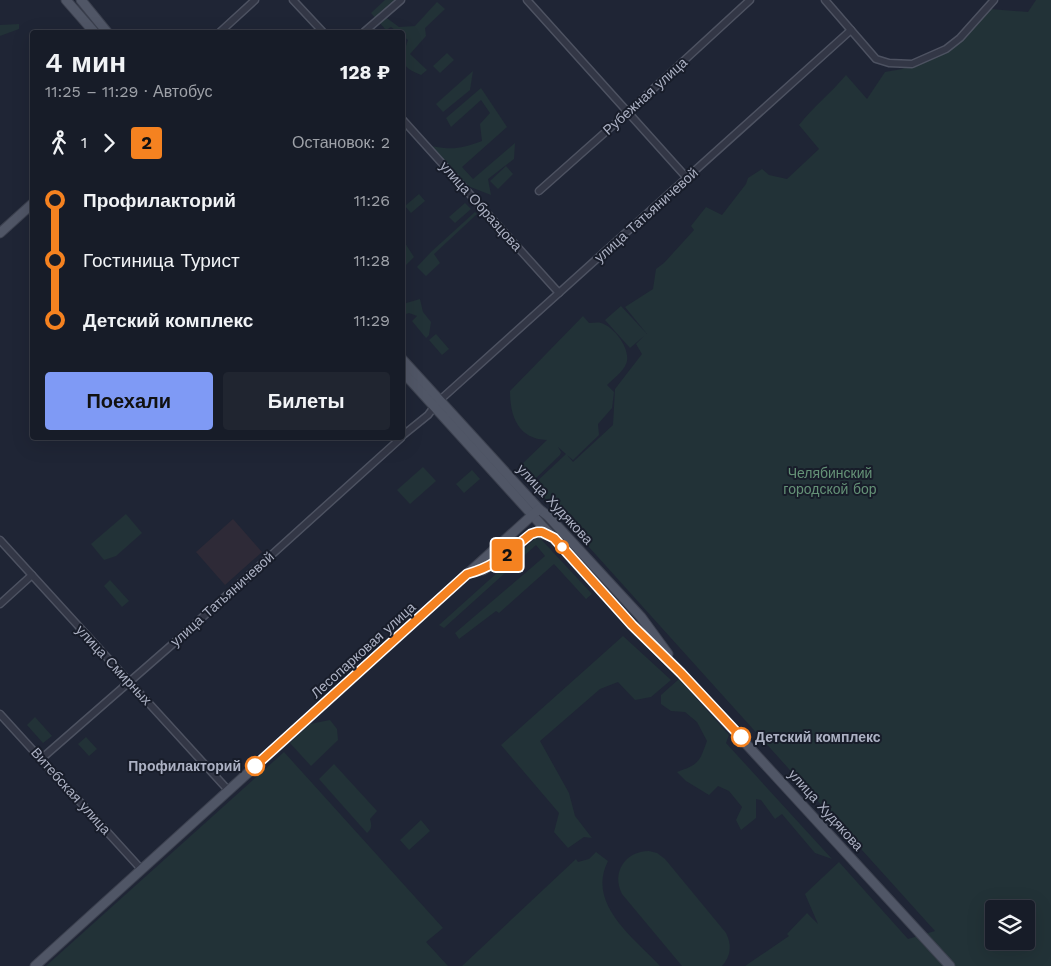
<!DOCTYPE html>
<html lang="ru">
<head>
<meta charset="utf-8">
<style>
  body { margin:0; font-family:"Work Sans",sans-serif; background:#202530; color:#f1f3f6; height:100vh; display:flex; flex-direction:column; font-size:19px; white-space:nowrap }
  * { box-sizing:border-box; margin:0 }
  p { font-size:16px; color:#9ea1a8 }
  .icon { flex:none; width:28px; height:28px; fill:none; stroke:currentColor; stroke-width:2; stroke-linecap:round; stroke-linejoin:round }
  .map { position:relative; flex:1; overflow:hidden }
  .sheet { position:absolute; left:30px; top:30px; width:375px; height:410px; display:flex; flex-direction:column; background:#171c28; border-radius:5px; box-shadow:0 5px 20px #0002,0 0 0 1px #363a45 }
  .sheet>* { flex:none }
  .badge { padding:0 10px; border-radius:4px; font-size:18px; line-height:32px }
  .tools { position:absolute; left:985px; top:900px; display:grid; gap:10px }
  .tools a { display:grid; place-items:center; width:50px; height:50px; border-radius:5px; background:#171c28; box-shadow:0 5px 20px #0002,0 0 0 1px #363a45; font-size:25px }
  .map>.badge { position:absolute; translate:-50% -50%; box-shadow:0 0 0 2px #fff }
  .legs { display:flex; align-items:center; gap:8px; height:55px; padding:0 15px; font-size:16px }
  .legs p { margin-inline-start:auto }
  .overview { display:flex; align-items:center; justify-content:space-between; height:85px; padding:0 15px }
  h1 { font-size:28px; font-weight:600; line-height:38px }
  .button { display:flex; gap:10px; margin-top:auto; padding:10px 15px }
  .button a { flex:1; height:58px; border-radius:5px; background:#7f9af5; color:#111; font-size:20px; font-weight:600; line-height:58px; text-align:center }
  .button a+a { background:#202530; color:#f1f3f6 }
  ul { padding:0 15px; list-style:none }
  li { display:flex; align-items:center; gap:18px; height:60px; font-size:19px }
  li i { display:grid; place-items:center; width:8px; height:100%; margin:0 6px; background:currentColor }
  li i::after { content:''; width:12px; height:12px; margin:-6px; border:4px solid; border-radius:50%; background:#171c28 }
  li p { margin-inline-start:auto }
  li:first-child i { background:linear-gradient(#0000 50%,currentColor 0) }
  li:last-child i { background:linear-gradient(currentColor 50%,#0000 0) }
  .map>svg:first-child { display:block }
</style>
</head>
<body>
<div class="map">
<svg width="1051" height="966" viewBox="0 0 1051 966">
  <rect width="100%" height="100%" fill="#1f2535"/>
  <polygon fill="#2e2a37" points="233,519 262,552 225,585 196,552"/>
  <g fill="#223237" fill-rule="evenodd">
    <path d="M 385,0 L 396,0 L 380,13 L 399,27 L 415,26 L 437,2 L 445,9 L 425,28 L 426,36 L 410,54 L 427,70 L 421,75 C 399,66 401,61 408,40 L 403,36 L 402,32 L 398,32 L 391,27 L 386,30 L 371,13 Z"/>
    <path d="M 1036,0 L 1051,0 L 1051,966 L 745,966 L 789,936 L 787,934 L 807,913 L 818,924 L 805,894 L 839,862 L 908,939 L 935,931 L 533,485 L 566,454 L 558,447 L 561,452 L 560,455 L 532,482 L 519,471 L 519,467 L 547,440 C 518,439 510,416 510,391 L 583,316 L 589,323 C 593,323 598,322 601,323 C 615,327 632,351 626,364 C 623,372 613,379 607,385 L 614,392 L 612,408 L 598,424 L 599,435 L 573,460 L 567,455 L 573,462 L 613,425 L 615,389 L 642,354 L 636,344 L 644,336 L 630,348 L 605,320 L 621,306 L 647,334 L 625,307 L 653,289 L 656,269 L 664,263 L 694,230 L 691,226 L 706,207 L 722,215 L 746,184 L 748,178 L 762,169 L 769,175 L 787,179 L 819,149 L 799,125 C 813,107 831,93 846,75 L 867,99 L 885,72 L 902,69 L 949,48 L 990,9 L 1028,12 ZM 994,909 L 1026,909 L 1026,941 L 994,941 Z"/>
    <polygon points="19,24 19,29 0,36 0,25"/>
    <polygon points="447,53 454,60 440,73 433,66"/>
    <polygon points="473,71 470,90 443,112 436,104"/>
    <path d="M 481,88 L 507,127 L 462,167 L 473,179 L 515,143 L 514,159 L 488,179 L 491,195 L 468,186 L 431,146 C 453,150 460,149 482,141 L 480,124 L 490,113 L 481,100 L 451,127 L 446,118 Z"/>
    <polygon points="506,166 513,174 498,189 490,181"/>
    <polygon points="419,194 425,201 411,213 405,206"/>
    <polygon points="465,203 471,209 455,223 449,217"/>
    <polygon points="475,212 477,214 434,254 440,263 426,276 417,267 431,252"/>
    <polygon points="403,240 414,257 403,268 402,268"/>
    <polygon points="420,299 423,312 431,322 429,335 426,338 412,321 417,316 409,313 403,315 403,304"/>
    <polygon points="436,334 449,349 442,355 429,340"/>
    <polygon points="423,467 436,481 410,504 397,490"/>
    <polygon points="472,470 480,479 464,493 456,484"/>
    <polygon points="126,514 142,533 116,556 104,560 91,544"/>
    <polygon points="538,536 592,594 586,599 554,564 499,613 496,611 459,639 455,633 545,556 536,545 444,628 439,625"/>
    <polygon points="110,580 129,601 122,607 104,586"/>
    <polygon points="623,636 671,680 651,697 635,700 618,682 600,689 540,741 569,793 575,816 592,838 584,837 568,848 554,832 559,813 501,745"/>
    <path d="M 679,679 L 729,735 L 726,743 L 832,859 L 815,853 L 782,814 L 775,819 L 761,800 L 756,799 L 756,818 L 741,830 L 736,820 L 742,807 L 729,791 L 718,786 L 709,795 L 686,781 L 677,772 C 699,764 699,763 707,741 L 697,722 L 685,712 L 671,711 L 661,704 L 661,695 Z"/>
    <polygon points="35,717 52,736 43,743 27,725"/>
    <polygon points="330,720 337,729 338,740 311,766 290,743 310,724"/>
    <polygon points="86,737 97,749 89,756 78,744"/>
    <polygon points="284,752 443,928 426,942 448,966 46,966"/>
    <path d="M 334,764 L 377,811 L 370,819 C 372,825 372,829 367,833 L 319,779 Z"/>
    <polygon points="421,820 430,831 409,850 400,840"/>
    <path d="M 649,851 L 657,853 L 665,859 L 726,933 C 732,945 731,956 722,966 L 682,966 L 622,894 C 611,873 625,851 649,851 Z"/>
    <path d="M 596,852 L 608,861 C 586,904 634,938 660,966 L 462,966 L 576,859 L 578,862 L 589,859 Z"/>
  </g>
  <g fill="none" stroke-linecap="round" stroke-linejoin="round">
    <defs>
      <g id="minor">
        <polyline points="293,0 323,32"/>
        <polyline points="527,0 687,178"/>
        <polyline points="825,0 876,59 889,63 912,64 946,49 960,38 994,0"/>
        <polyline points="220,32 255,0"/>
        <polyline points="364,32 401,0"/>
        <polyline points="402,119 559,293"/>
        <polyline points="539,191 628,112 750,0"/>
        <polyline points="440,400 851,30"/>
        <polyline points="402,436 428,415 434,407"/>
        <polyline points="0,540 228,790"/>
        <polyline points="0,604 32,575"/>
        <polyline points="0,714 141,869"/>
        <polyline points="41,759 175,642 401,438"/>
      </g>
      <g id="major">
        <polyline points="66,0 94,32"/>
        <polyline points="81,0 107,32"/>
        <polyline points="0,233 32,204"/>
        <polyline points="402,359 539,509 548,516 641,617 668,654"/>
        <polyline points="402,371 632,625 681,673 950,966"/>
        <polyline points="470,573 483,570 503,558 531,534 537,532 550,536"/>
        <polyline points="35,966 539,509"/>
      </g>
    </defs>
    <use href="#minor" stroke="#4d5261" stroke-width="9"/>
    <use href="#major" stroke="#3c414f" stroke-width="11"/>
    <use href="#minor" stroke="#333746" stroke-width="6"/>
    <use href="#major" stroke="#505666" stroke-width="9"/>
  </g>
  <g fill="none" stroke-linecap="round" stroke-linejoin="round">
    <defs>
      <path id="line-1" d="M 255,766 L 467,574 C 497,566 508,552 531,534 L 537,532 L 542,532 L 554,538 L 632,625 L 681,673 L 741,737"/>
    </defs>
    <use href="#line-1" stroke="#fff" stroke-width="11"/>
    <use href="#line-1" stroke="#f58220" stroke-width="8"/>
  </g>
  <g fill="#fff" stroke="#f58220" stroke-width="2.5">
    <circle cx="562" cy="547" r="6"/>
    <circle cx="741" cy="737" r="9"/>
    <circle cx="255" cy="766" r="9"/>
  </g>
  <g text-anchor="middle" stroke-width="4" stroke-linejoin="round" paint-order="stroke">
    <g font-size="14" fill="#acb1c3" stroke="#181d2a">
      <text transform="translate(645 96) rotate(-42)" y="5">Рубежная улица</text>
      <text transform="translate(481 206) rotate(48)" y="5">улица Образцова</text>
      <text transform="translate(646 215) rotate(-42)" y="5">улица Татьяничевой</text>
      <text transform="translate(555 504) rotate(47)" y="5">улица Худякова</text>
      <text transform="translate(222 599) rotate(-42)" y="5">улица Татьяничевой</text>
      <text transform="translate(363 650) rotate(-42)" y="5">Лесопарковая улица</text>
      <text transform="translate(114 665) rotate(47)" y="5">улица Смирных</text>
      <text transform="translate(71 791) rotate(48)" y="5">Витебская улица</text>
      <text transform="translate(826 810) rotate(48)" y="5">улица Худякова</text>
    </g>
    <g font-size="14" fill="#659277" stroke="#181d2a">
      <text x="830" y="478">Челябинский<tspan x="830" dy="16">городской бор</tspan></text>
    </g>
    <g font-size="14" font-weight="bold" fill="#acb1c3" stroke="#181d2a" text-anchor="start">
      <text x="755" y="742">Детский комплекс</text>
      <text x="241" y="771" text-anchor="end">Профилакторий</text>
    </g>
  </g>
</svg>
<div class="tools">
<a><svg class="icon" aria-label="layers" viewBox="0 0 24 24"><path d="M12 4l9 5-9 5-9-5zM3 14l9 5 9-5"/></svg></a>
</div>
<b class="badge" style="left:507px;top:555px;background:#f58220;color:#111">2</b>
<section class="sheet">
<div class="overview"><div><h1>4 мин</h1><p>11:25 – 11:29 · Автобус</p></div><b>128 ₽</b></div>
<div class="legs"><svg class="icon" aria-label="walk" viewBox="0 0 24 24"><circle cx="13" cy="4" r="2"/><path d="M13 8l-2 6 4 7M11 14l-3 7M7 12l3-4h3l4 4"/></svg>1<svg class="icon" aria-label="forward" viewBox="0 0 24 24"><path d="M9 5l7 7-7 7"/></svg><b class="badge" style="background:#f58220;color:#111">2</b><p>Остановок: 2</p></div>
<ul>
<li><i style="color:#f58220"></i><b>Профилакторий</b><p>11:26</p></li>
<li><i style="color:#f58220"></i><span>Гостиница Турист</span><p>11:28</p></li>
<li><i style="color:#f58220"></i><b>Детский комплекс</b><p>11:29</p></li>
</ul>
<div class="button"><a>Поехали</a><a>Билеты</a></div>
</section>
</div>
</body>
</html>
